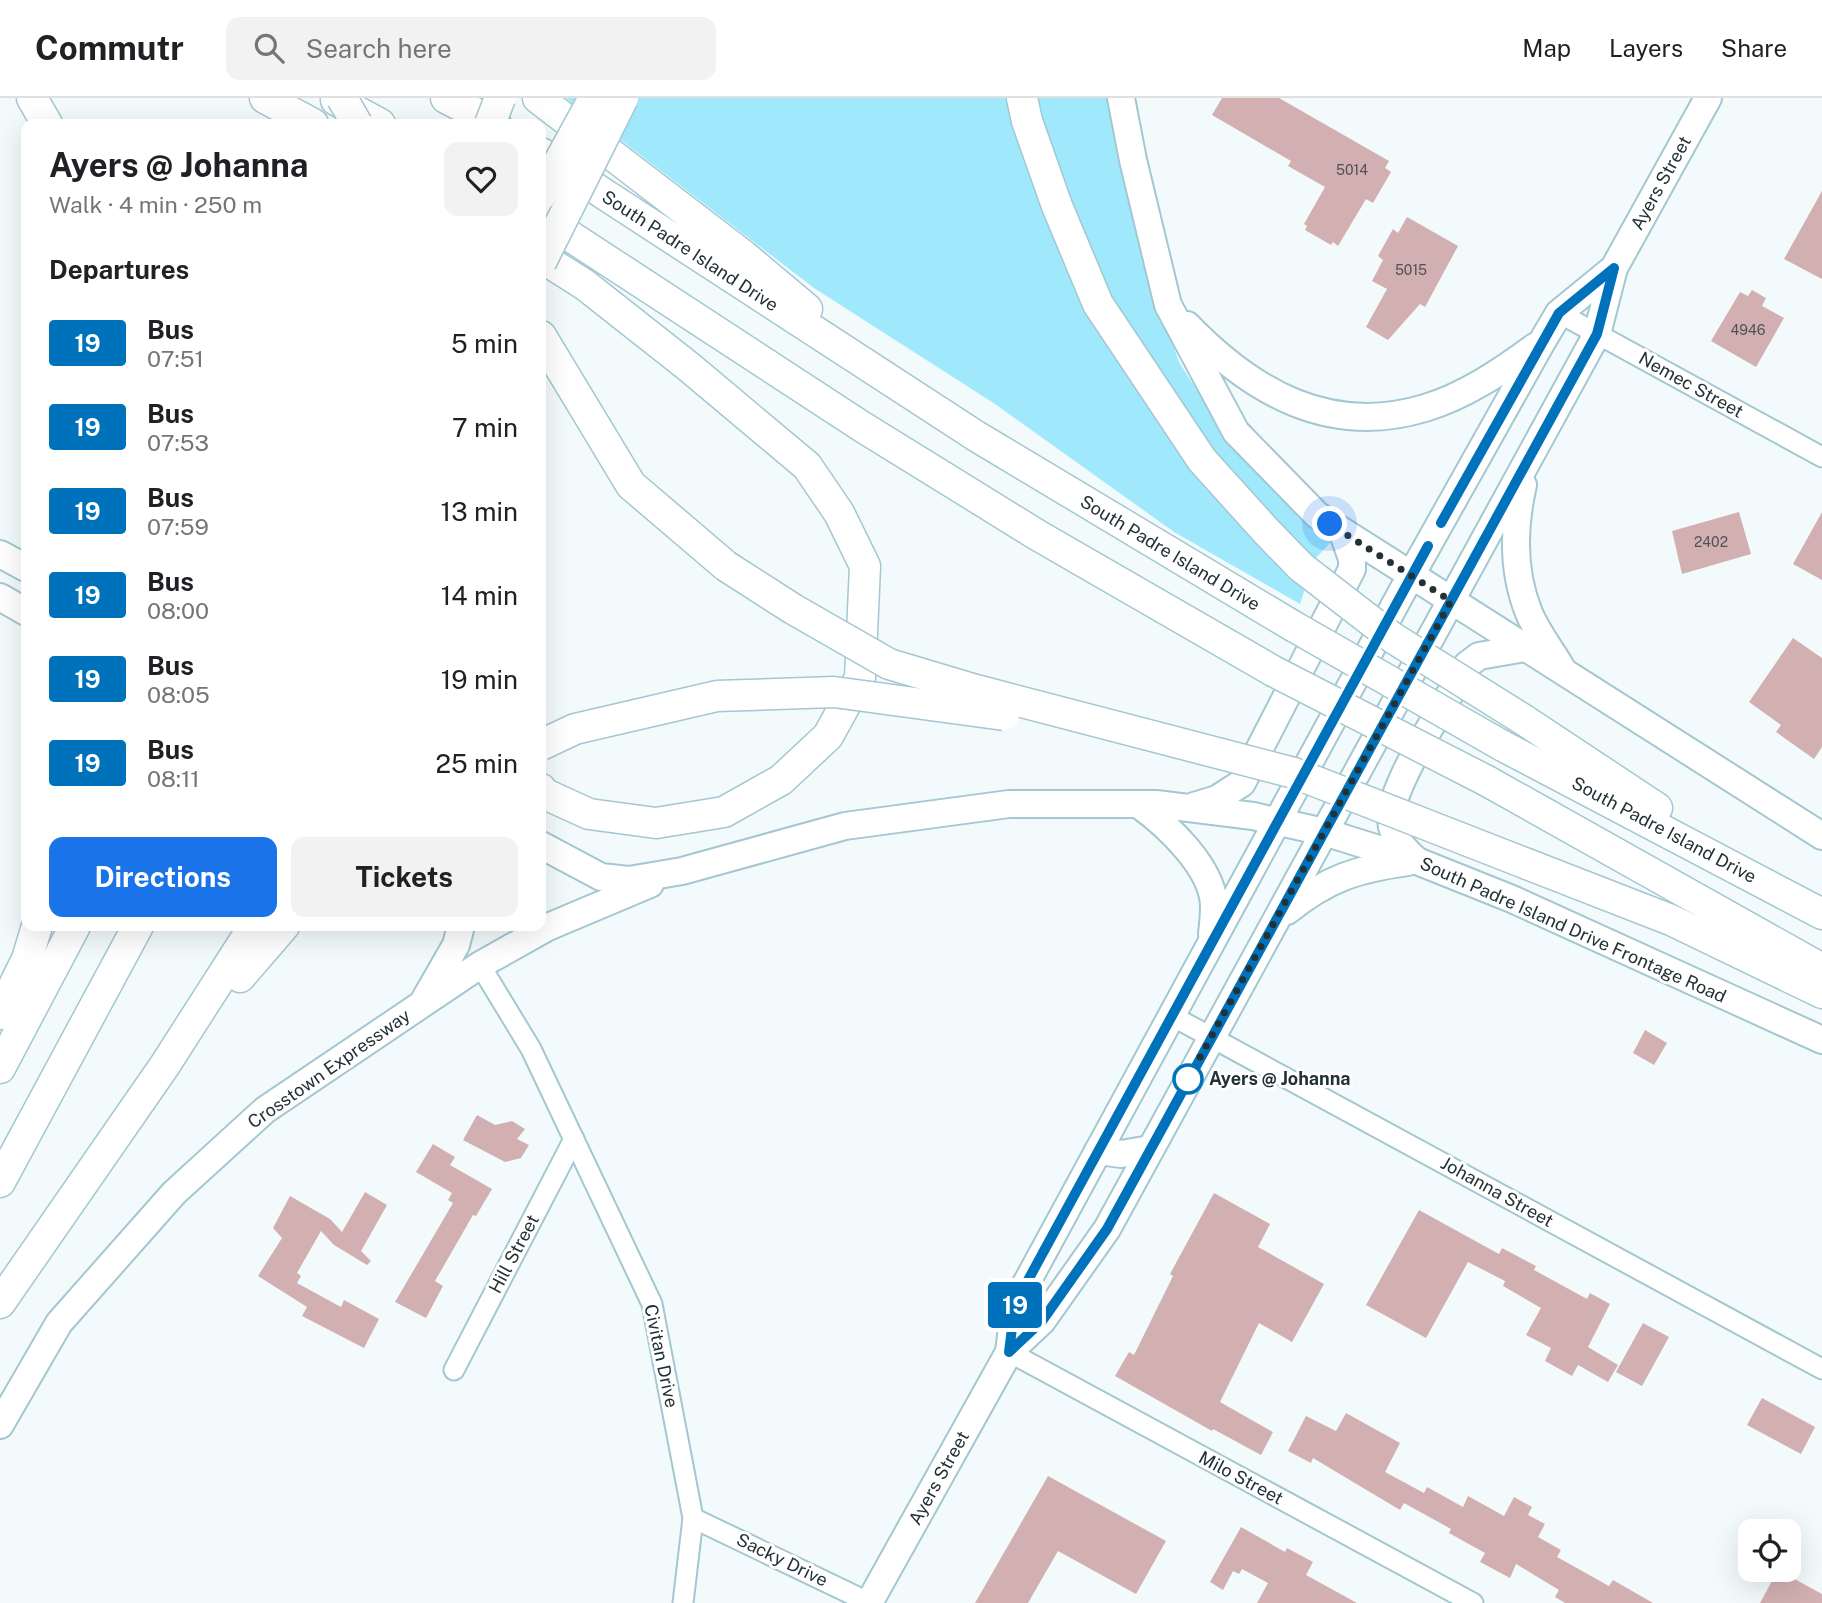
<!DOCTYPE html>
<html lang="en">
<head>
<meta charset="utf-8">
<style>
  body { margin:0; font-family:"Public Sans",sans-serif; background:#f2f2f2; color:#202124; height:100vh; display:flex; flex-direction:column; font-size:26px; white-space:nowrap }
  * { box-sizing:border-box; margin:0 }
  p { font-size:23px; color:#757577 }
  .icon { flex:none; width:38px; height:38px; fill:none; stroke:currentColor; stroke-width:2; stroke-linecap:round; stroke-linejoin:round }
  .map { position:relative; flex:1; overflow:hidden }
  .drawer { position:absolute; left:21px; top:21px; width:525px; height:812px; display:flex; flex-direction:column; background:#fff; border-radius:14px; box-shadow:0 7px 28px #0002 }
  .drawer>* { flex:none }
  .badge { padding:0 14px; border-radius:5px; font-size:24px; line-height:46px }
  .controls { position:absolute; left:1738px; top:1421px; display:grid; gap:14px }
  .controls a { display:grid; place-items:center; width:63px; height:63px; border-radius:14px; background:#fff; box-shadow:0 7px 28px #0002; font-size:35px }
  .you { position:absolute; width:35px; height:35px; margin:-18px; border:5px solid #fff; border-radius:50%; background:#1a73e8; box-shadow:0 0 0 10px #1a73e833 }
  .map>.badge { position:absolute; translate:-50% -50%; box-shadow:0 0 0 4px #fff }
  h2 { padding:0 28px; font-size:26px; line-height:63px }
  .round { display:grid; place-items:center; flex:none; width:74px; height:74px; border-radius:14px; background:#f2f2f2 }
  .summary { display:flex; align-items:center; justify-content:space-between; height:119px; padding:0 28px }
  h1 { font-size:33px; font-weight:700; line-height:52px }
  .action { display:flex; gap:14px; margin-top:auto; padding:14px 28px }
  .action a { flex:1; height:80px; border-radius:14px; background:#1a73e8; color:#fff; font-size:28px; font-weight:700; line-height:80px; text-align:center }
  .action a+a { background:#f2f2f2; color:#202124 }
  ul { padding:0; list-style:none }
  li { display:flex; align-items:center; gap:21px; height:84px; padding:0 28px }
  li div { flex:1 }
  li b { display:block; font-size:26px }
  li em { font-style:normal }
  li .badge { min-width:77px; font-weight:700; text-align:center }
  header { display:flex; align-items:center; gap:42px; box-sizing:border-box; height:98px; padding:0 35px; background:#fff; border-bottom:2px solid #e0e0e0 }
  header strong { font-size:33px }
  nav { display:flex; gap:38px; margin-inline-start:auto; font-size:24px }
  .search { width:490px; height:63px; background:#f2f2f2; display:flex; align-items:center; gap:18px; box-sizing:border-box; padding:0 24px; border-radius:14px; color:#757577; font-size:26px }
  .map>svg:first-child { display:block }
</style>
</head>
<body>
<header>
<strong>Commutr</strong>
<div class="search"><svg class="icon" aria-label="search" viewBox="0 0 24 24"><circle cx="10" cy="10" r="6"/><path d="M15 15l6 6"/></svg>Search here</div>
<nav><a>Map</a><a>Layers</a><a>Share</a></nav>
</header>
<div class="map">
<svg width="1822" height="1505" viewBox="0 0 1822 1505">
  <rect width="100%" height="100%" fill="#f3fafc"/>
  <polygon fill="#a0e9fd" points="566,0 1109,0 1151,184 1179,264 1221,330 1260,379 1311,423 1331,444 1315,461 1300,506 1174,434 995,306 814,190"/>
  <g fill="#d2b0b2">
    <polygon points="1222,0 1279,0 1389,63 1385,70 1391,74 1373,105 1366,101 1338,148 1333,144 1331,147 1305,132 1307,128 1304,126 1325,89 1288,68 1291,63 1212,17"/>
    <polygon points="1822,93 1822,181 1784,161"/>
    <polygon points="1407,119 1458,148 1425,209 1420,206 1388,242 1366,229 1387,191 1372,183 1383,162 1378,158 1393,131 1398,135"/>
    <polygon points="1752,192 1766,200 1762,208 1784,220 1756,269 1711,243 1740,194 1748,198"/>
    <polygon points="1739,414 1751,456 1682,476 1672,433"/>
    <polygon points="1822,414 1822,482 1793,466"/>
    <polygon points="1793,540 1822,560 1822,649 1814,661 1776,634 1781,627 1749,604"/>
    <polygon points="1645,932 1667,945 1654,967 1633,955"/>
    <polygon points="477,1017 495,1027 512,1023 525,1031 517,1041 529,1047 521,1060 505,1064 463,1042"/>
    <polygon points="433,1046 455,1059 450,1067 492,1091 476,1118 473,1117 435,1183 443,1188 426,1220 395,1204 453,1105 448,1102 452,1095 416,1074"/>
    <polygon points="365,1094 387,1107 361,1153 371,1163 367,1167 334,1147 321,1133 297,1175 301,1178 297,1185 341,1209 344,1202 379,1221 364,1250 302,1218 307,1209 258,1178 282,1140 273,1130 290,1098 330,1121 342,1134"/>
    <polygon points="1214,1095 1270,1126 1258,1149 1324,1186 1292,1244 1259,1225 1220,1304 1273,1334 1261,1357 1213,1331 1212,1333 1115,1278 1129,1254 1134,1257 1173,1178 1170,1176"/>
    <polygon points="1419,1112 1499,1156 1502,1150 1536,1168 1534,1172 1587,1201 1590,1195 1610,1206 1588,1249 1618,1267 1608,1284 1578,1267 1572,1278 1545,1263 1551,1250 1526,1237 1541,1210 1503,1188 1505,1183 1468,1164 1426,1240 1366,1207"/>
    <polygon points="1643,1225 1669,1239 1642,1288 1616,1274"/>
    <polygon points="1762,1300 1815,1329 1801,1356 1747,1327"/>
    <polygon points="1346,1315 1400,1345 1385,1374 1424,1395 1427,1389 1463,1409 1468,1398 1504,1418 1514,1399 1532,1409 1528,1417 1545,1426 1538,1439 1561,1452 1557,1459 1609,1488 1613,1482 1653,1505 1565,1505 1555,1499 1559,1492 1516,1466 1510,1480 1480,1464 1485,1455 1449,1435 1451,1431 1404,1405 1400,1412 1313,1360 1311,1365 1288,1353 1306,1318 1336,1333"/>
    <polygon points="1048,1378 1166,1443 1136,1496 1058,1453 1028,1505 975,1505"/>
    <polygon points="1241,1429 1285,1454 1287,1450 1313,1464 1306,1477 1357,1505 1257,1505 1268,1485 1242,1471 1239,1476 1233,1473 1223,1492 1210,1484"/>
    <polygon points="1778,1472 1822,1496 1822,1505 1760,1505"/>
  </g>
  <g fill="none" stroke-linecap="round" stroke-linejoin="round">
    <defs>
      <g id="minor">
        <polyline points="1559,215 1822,359"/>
        <polyline points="480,867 531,951 652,1206 693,1420 683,1505"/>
        <polyline points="1172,918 1822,1271"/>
        <polyline points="1009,1254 1473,1505"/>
        <polyline points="454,1272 574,1041"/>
        <polyline points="693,1420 870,1505"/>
      </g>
      <g id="major">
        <polyline points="1121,0 1133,62 1168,207 1236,334 1317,417 1822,738"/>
        <path d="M 1187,227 C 1252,294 1329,339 1425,310 C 1465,298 1502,273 1536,248"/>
        <path d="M 1523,387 C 1513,430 1512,473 1529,515 C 1537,535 1552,553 1562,571"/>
        <polyline points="0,456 26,470"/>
        <polyline points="0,499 26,514"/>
        <path d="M 1138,706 C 1167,727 1214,770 1214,809 C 1214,818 1213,827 1212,836"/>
        <polyline points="1194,708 1217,701 1242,685 1352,471 1352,461 1343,435"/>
        <polyline points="541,747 601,779 629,782 682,773 845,728 1009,706 1156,706 1253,718 1324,734 1417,763 1512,801 1822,942"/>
        <path d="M 1417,763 C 1405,752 1392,740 1391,722 C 1389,688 1449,600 1467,567 L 1479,558 L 1525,550"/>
        <path d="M 1287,813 C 1328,780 1357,771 1408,764"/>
        <polyline points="425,901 456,847 461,828"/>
        <polyline points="1098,1053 1121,1056 1150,1051"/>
        <polyline points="1009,1254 1015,1206 1410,479 1543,242 1559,215 1614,170"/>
        <polyline points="0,1327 59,1225 174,1095 265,1012 480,867 548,829 650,786"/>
        <polyline points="869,1505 1009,1254 1042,1223 1107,1131 1597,236 1614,170 1708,0"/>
      </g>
      <g id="highway">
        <polyline points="32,0 47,26"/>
        <polyline points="265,0 313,26"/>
        <polyline points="446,0 496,26"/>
        <polyline points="538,0 744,158 807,211"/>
        <polyline points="1022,0 1027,23 1057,108"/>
        <polyline points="336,2 380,26"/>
        <polyline points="541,55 976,338 1293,528"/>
        <polyline points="541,119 861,328 1039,438 1273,573"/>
        <polyline points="541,159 585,187 689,269 807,368 839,415 865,468 860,580 828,638 781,682 724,714 656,725 589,716 545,696 541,691"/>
        <polyline points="541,238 631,387 726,468"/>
        <polyline points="1524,622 1657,710"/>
        <polyline points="1501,647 1822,816"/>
        <polyline points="1487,683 1822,871"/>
        <polyline points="1527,766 1671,822 1822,895"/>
        <polyline points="240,879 284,828"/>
        <polyline points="0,916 27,861 37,828"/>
        <polyline points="0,970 75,828"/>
        <polyline points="0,1084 138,828"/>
        <polyline points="0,1205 165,967 254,828"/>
      </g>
    </defs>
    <use href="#minor" stroke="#a4c7d1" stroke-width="23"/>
    <use href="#major" stroke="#a4c7d1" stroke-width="30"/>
    <use href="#highway" stroke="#a4c7d1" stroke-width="33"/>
    <use href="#minor" stroke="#fff" stroke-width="19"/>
    <use href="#major" stroke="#fff" stroke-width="26"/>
    <use href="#highway" stroke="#fff" stroke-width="30"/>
    <defs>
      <g id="highway-bridge">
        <polyline points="342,0 357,26"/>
        <polyline points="490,26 500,0"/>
        <polyline points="541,97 594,0"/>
        <polyline points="1057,108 1098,206 1202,362 1267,434 1301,469 1393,540 1524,622"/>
        <polyline points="541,164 623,0"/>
        <polyline points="726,468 793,511 889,566 976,592 1294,675 1527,766"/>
        <polyline points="1293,528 1501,647"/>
        <polyline points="1273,573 1487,683"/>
        <polyline points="541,647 575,631 717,598 834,594 1004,617"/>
      </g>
    </defs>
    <use href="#highway-bridge" stroke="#a4c7d1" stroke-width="33" stroke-linecap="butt"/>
    <use href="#highway-bridge" stroke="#fff" stroke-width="30"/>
  </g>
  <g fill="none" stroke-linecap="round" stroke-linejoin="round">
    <defs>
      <polyline id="line" points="1428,448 1015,1206 1009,1254 1042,1223 1107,1131 1597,236 1614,170 1559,215 1441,425"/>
    </defs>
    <use href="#line" stroke="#fff" stroke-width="16"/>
    <use href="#line" stroke="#0072bc" stroke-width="10"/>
    <polyline stroke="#233135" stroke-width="7" stroke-dasharray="0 12.6" points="1188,981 1451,503 1330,426"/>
  </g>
  <circle fill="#fff" stroke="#0072bc" stroke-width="3.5" cx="1188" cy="981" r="14"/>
  <g text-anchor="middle" stroke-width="6" stroke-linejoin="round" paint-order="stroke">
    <g font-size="14" fill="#4f5154">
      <text x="1352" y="77">5014</text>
      <text x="1411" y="177">5015</text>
      <text x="1748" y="237">4946</text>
      <text x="1711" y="449">2402</text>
    </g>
    <g font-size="18" fill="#233135" stroke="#fff">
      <text transform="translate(1661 85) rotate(-61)" y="6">Ayers Street</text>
      <text transform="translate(690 153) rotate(33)" y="6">South Padre Island Drive</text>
      <text transform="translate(1691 287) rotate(29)" y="6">Nemec Street</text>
      <text transform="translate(1170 455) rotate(31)" y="6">South Padre Island Drive</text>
      <text transform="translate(1664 732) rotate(28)" y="6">South Padre Island Drive</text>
      <text transform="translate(1573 832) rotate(24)" y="6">South Padre Island Drive Frontage Road</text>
      <text transform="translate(329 971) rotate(-35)" y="6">Crosstown Expressway</text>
      <text transform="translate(1497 1094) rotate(29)" y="6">Johanna Street</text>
      <text transform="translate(514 1156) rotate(-62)" y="6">Hill Street</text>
      <text transform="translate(661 1258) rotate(78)" y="6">Civitan Drive</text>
      <text transform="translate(939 1380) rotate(-61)" y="6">Ayers Street</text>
      <text transform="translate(1241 1380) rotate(28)" y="6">Milo Street</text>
      <text transform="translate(782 1462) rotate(26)" y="6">Sacky Drive</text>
    </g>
    <g font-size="18" font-weight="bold" fill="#233135" stroke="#fff" text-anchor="start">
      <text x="1209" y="987">Ayers @ Johanna</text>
    </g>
  </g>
</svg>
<div class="controls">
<a><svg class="icon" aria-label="locate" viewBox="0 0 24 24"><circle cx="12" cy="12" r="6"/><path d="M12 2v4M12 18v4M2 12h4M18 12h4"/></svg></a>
</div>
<div class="you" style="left:1330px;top:426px"></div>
<b class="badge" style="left:1015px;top:1207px;background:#0072bc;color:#fff">19</b>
<section class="drawer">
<div class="summary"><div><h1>Ayers @ Johanna</h1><p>Walk · 4 min · 250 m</p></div><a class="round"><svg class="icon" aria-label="heart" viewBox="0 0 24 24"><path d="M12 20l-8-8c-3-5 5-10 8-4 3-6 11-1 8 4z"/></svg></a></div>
<h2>Departures</h2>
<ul>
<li><span class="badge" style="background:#0072bc;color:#fff">19</span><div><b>Bus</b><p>07:51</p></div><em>5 min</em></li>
<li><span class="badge" style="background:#0072bc;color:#fff">19</span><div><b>Bus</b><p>07:53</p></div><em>7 min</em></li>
<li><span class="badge" style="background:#0072bc;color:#fff">19</span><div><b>Bus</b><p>07:59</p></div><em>13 min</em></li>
<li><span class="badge" style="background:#0072bc;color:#fff">19</span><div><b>Bus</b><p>08:00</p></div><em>14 min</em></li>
<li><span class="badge" style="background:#0072bc;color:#fff">19</span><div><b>Bus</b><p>08:05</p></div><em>19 min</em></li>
<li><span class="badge" style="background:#0072bc;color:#fff">19</span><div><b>Bus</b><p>08:11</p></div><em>25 min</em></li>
</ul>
<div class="action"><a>Directions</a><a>Tickets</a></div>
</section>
</div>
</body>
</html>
